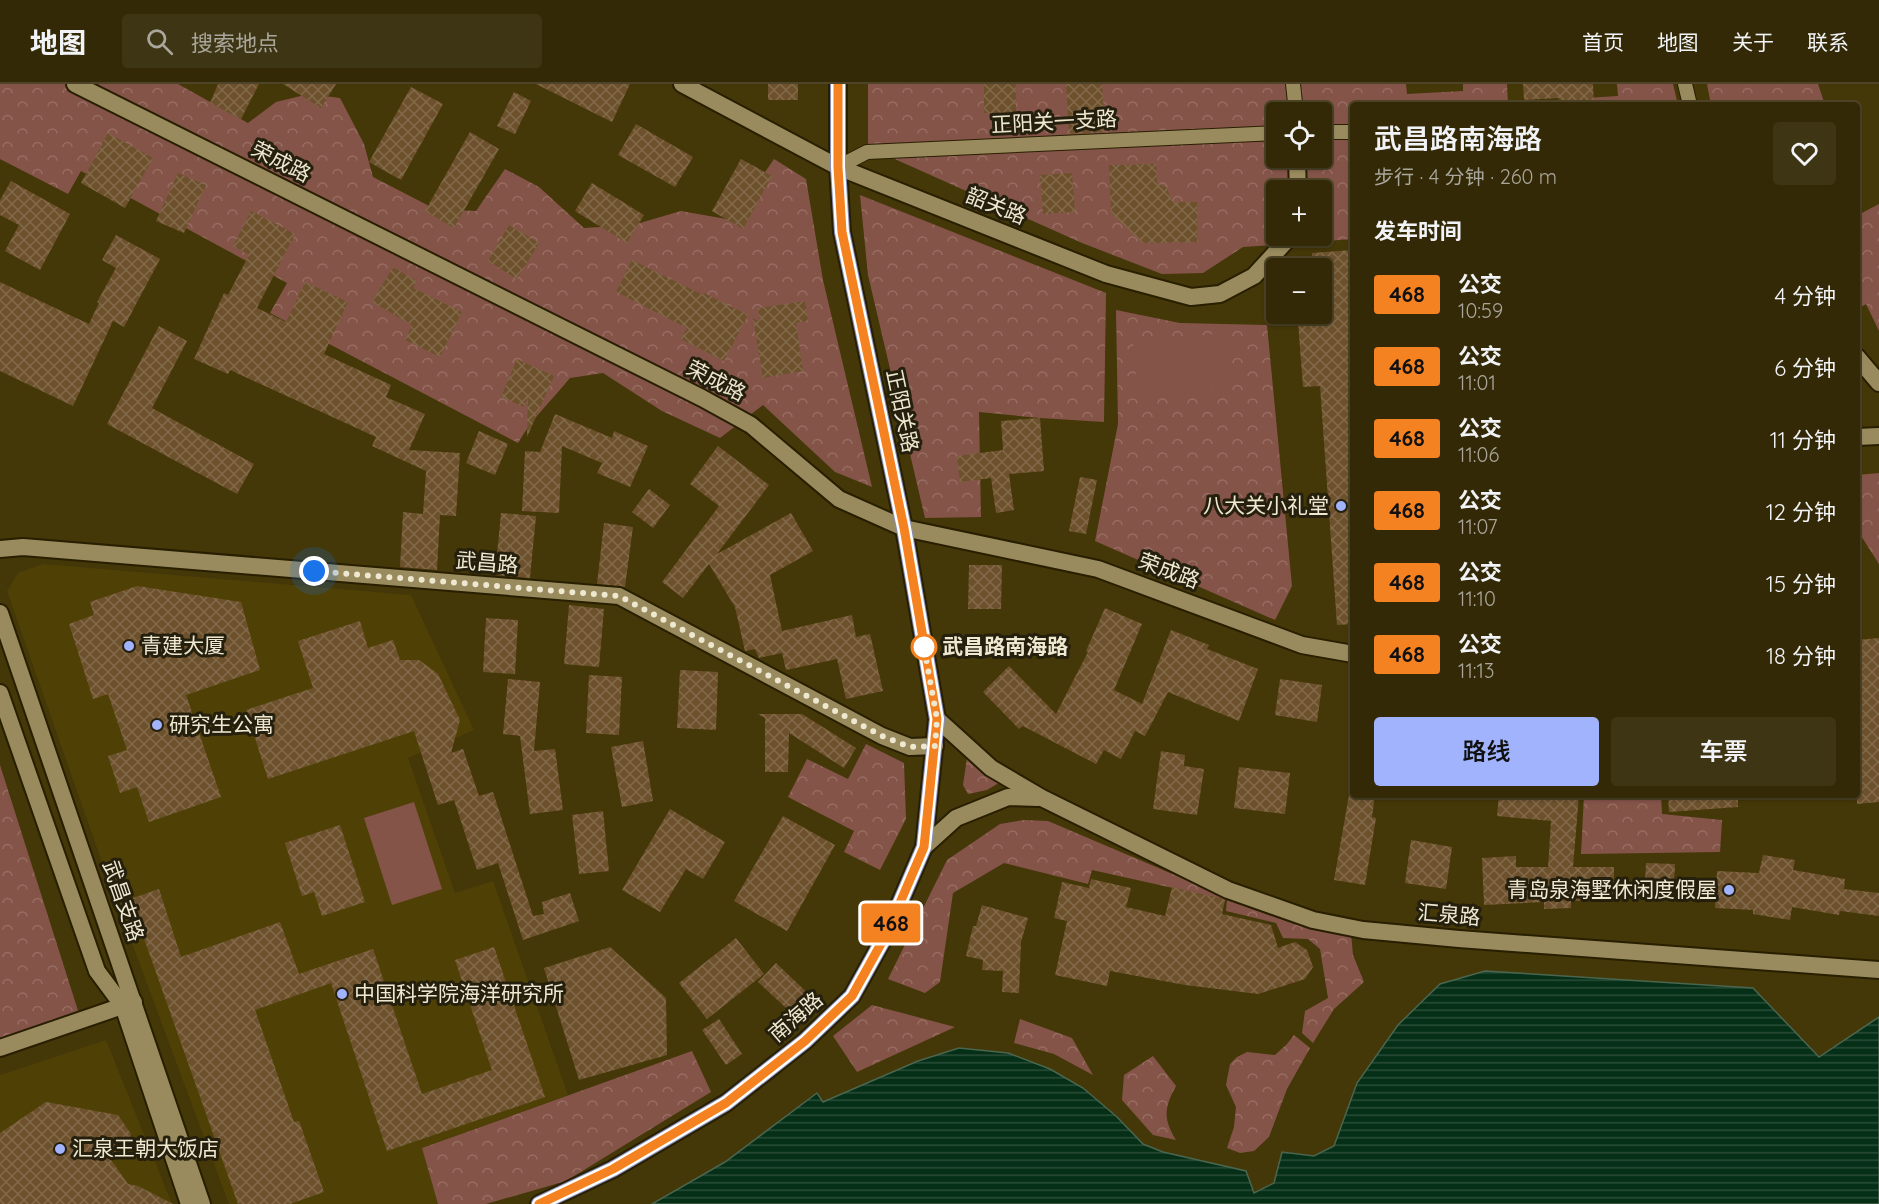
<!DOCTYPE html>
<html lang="zh">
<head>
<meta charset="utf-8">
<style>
  body { margin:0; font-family:Quicksand,"Noto Sans SC",sans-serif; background:#3e3514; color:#f1f3f6; height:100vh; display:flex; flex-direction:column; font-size:22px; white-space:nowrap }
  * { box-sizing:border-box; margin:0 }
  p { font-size:20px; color:#a9a69b }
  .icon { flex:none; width:33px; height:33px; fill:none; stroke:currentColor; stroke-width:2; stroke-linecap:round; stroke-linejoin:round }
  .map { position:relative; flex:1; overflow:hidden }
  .panel { position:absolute; left:1350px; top:18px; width:510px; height:696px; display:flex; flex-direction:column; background:#332906; border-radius:6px; box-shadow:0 2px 4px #0004,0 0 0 2px #4e4528 }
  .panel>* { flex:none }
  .badge { padding:0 12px; border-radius:4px; font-size:21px; line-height:39px }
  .buttons { position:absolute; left:1266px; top:18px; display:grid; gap:12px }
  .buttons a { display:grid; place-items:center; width:66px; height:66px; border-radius:6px; background:#332906; box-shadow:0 2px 4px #0004,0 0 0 2px #4e4528; font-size:30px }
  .you { position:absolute; width:30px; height:30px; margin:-15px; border:4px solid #fff; border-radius:50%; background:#1a73e8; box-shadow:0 0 0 9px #1a73e833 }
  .map>.badge { position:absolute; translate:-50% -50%; box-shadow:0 0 0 3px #fff }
  h2 { padding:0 24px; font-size:22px; line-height:54px }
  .round { display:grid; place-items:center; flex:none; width:63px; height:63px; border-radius:6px; background:#3e3514 }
  .head { display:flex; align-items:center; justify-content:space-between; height:102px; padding:0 24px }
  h1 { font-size:28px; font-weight:600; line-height:45px }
  .action { display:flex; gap:12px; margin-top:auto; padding:12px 24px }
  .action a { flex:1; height:69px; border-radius:6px; background:#a1b3fd; color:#111; font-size:24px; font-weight:600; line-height:69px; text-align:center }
  .action a+a { background:#3e3514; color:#f1f3f6 }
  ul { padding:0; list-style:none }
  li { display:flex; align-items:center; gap:18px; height:72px; padding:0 24px }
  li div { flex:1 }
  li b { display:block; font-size:22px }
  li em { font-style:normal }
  li .badge { min-width:66px; font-weight:700; text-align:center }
  header { display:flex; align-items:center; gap:36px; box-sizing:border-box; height:84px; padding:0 30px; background:#332906; border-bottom:2px solid #4e4528 }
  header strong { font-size:28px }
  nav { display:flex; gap:33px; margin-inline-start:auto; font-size:21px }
  .search { width:420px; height:54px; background:#3e3514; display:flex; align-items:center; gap:15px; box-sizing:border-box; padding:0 21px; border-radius:6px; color:#a9a69b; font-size:22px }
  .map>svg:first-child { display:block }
</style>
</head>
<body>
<header>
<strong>地图</strong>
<div class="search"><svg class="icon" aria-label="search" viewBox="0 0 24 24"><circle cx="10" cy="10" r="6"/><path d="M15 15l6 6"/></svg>搜索地点</div>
<nav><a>首页</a><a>地图</a><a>关于</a><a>联系</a></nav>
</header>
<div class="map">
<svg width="1879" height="1120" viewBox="0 0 1879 1120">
  <defs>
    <pattern id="forest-crowns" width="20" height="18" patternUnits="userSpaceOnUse" patternTransform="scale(1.5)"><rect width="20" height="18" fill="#855449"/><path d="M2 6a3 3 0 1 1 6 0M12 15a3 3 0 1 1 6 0" fill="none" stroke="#976d62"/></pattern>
    <pattern id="water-rules" width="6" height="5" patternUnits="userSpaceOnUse" patternTransform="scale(1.5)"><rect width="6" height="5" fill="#052f17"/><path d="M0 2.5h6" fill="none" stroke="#2a4d38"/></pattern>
    <pattern id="building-cross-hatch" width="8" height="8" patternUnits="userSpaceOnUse" patternTransform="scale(1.5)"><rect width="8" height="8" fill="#6d512c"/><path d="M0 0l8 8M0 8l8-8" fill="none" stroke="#826a4a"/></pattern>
  </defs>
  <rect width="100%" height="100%" fill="#443708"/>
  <g fill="#4f4105">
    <polygon points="43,480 411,511 474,646 408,674 455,809 493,797 568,1011 422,1064 438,1120 229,1120 105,787 7,507 18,489"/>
    <polygon points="106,956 172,1120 0,1120 0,991"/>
  </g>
  <g fill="url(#forest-crowns)" fill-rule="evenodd">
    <path d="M 0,0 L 178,0 L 248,39 L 276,18 L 309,10 L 340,14 L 364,60 L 373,93 L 435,125 L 476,127 L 505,85 L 539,103 L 584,144 L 633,141 L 681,127 L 732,136 L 774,75 L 806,95 L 823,196 L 872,403 L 835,388 L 763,321 L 720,354 L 662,327 L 603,289 L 570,294 C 552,316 532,334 518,359 L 270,229 L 287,199 L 81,87 L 68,110 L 0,75 Z"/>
    <path d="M 868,0 L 1406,0 L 1407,10 L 1463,7 L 1463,0 L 1507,0 L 1508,19 L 1618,12 L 1617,0 L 1673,0 L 1678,21 L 1353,21 L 1353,155 L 1243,163 L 1203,189 L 1162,190 L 1082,159 L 868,63 ZM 1276,28 L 1322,28 L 1322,74 L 1276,74 ZM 1276,106 L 1322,106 L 1322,152 L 1276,152 Z"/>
    <polygon points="1707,0 1818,0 1825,21 1711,21"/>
    <polygon points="860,111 1106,209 1104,338 1040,334 979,328 981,433 925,434 868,191"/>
    <polygon points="1879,120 1879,247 1866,220 1857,225 1857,121 1860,130"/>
    <polygon points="1116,226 1180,239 1267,241 1292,502 1275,536 1095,457 1118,340"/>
    <polygon points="1879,389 1879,480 1858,447 1857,391"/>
    <polygon points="866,660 904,679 906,735 880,786 844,768 854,747 788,713 807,675 848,695"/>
    <polygon points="971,669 1002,697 987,706 968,710 963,701 967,674"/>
    <polygon points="0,681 81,936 0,964"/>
    <polygon points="1584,711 1661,711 1662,730 1722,736 1720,768 1581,770"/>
    <polygon points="1024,736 1048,737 1236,817 1351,849 1353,871 1364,898 1334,925 1313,959 1302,949 1305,927 1328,914 1320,865 1308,855 1283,854 1276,839 1226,827 1227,816 1092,786 1088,800 1004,779 953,809 940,898 925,909 888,895 947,776 1000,740"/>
    <polygon points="872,921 955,943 857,988 833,952"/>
    <polygon points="1020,935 1072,954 1093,991 1054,970 1014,959"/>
    <polygon points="1294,951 1310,964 1287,1005 1269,1053 1254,1067 1240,1069 1227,1064 1234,1043 1236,1023 1226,1001 1230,980 1237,973 1247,968 1275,971 1287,960"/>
    <polygon points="692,967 711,1008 566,1097 486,1120 438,1120 422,1064"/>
    <path d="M 1153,972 L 1176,1002 C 1164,1024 1163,1035 1176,1056 L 1153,1051 L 1122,1016 L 1124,991 Z"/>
  </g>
  <g fill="#855449">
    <polygon points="1227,249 1231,304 1138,312 1133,257"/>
    <polygon points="414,718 442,805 392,821 364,734"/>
  </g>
  <polygon fill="url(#water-rules)" stroke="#4b664f" stroke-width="1.5" points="1485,887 1753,904 1819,973 1879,933 1879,1120 652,1120 725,1078 817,1009 823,1018 918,977 959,964 1008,969 1050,985 1083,1004 1117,1033 1143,1060 1163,1068 1246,1087 1254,1109 1274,1099 1282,1068 1314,1072 1334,1062 1357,999 1398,941 1440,900"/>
  <g fill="url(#building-cross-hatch)">
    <polygon points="218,0 259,0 241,35 210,19"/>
    <polygon points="283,0 336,0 321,24"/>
    <polygon points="536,0 630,0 612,38"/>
    <rect x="768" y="0" width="30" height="16"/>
    <rect x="984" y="0" width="32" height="29"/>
    <polygon points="1066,0 1102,0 1105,48 1069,50"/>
    <polygon points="1523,0 1593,0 1594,20 1560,21 1559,14 1524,16"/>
    <polygon points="411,3 443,20 401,96 369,78"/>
    <polygon points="514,8 531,17 515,50 497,42"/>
    <polygon points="636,40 693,73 675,103 618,71"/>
    <polygon points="470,48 499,65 454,144 425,127"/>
    <polygon points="108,49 153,74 125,124 81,99"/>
    <polygon points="741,75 772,92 743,145 712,127"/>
    <polygon points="1156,80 1157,99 1167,104 1172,118 1197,118 1197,158 1143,159 1111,129 1109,81"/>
    <polygon points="178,89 206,101 184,149 156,137"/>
    <polygon points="1072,89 1075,128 1043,130 1040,91"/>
    <polygon points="11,97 70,130 40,186 5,167 19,141 0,131 0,116"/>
    <polygon points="592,99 644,131 627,159 575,127"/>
    <polygon points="251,127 295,150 257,224 286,238 305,198 348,218 324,270 391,301 386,313 425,330 409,366 460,369 456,432 440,431 437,486 400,483 403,428 423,430 426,387 372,362 376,353 230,286 228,290 194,275 224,209 228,211 249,171 233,162"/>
    <polygon points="509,141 539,159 517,195 488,177"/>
    <polygon points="116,151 160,175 124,243 113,237 73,322 0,287 0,198 89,240 99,219 97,218 116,184 102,176"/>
    <polygon points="1353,166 1353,540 1337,541 1320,302 1303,303 1298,238 1317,236 1316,230 1322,230 1322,184 1313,184 1312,169"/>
    <polygon points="632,176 703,211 704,209 748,231 724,277 681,255 687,244 616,208"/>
    <polygon points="393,183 417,197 413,204 462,228 440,273 405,256 412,241 372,218"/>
    <polygon points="805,217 808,237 796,239 803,287 763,294 753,234 760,238 758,224"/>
    <polygon points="159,242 187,257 152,324 254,380 237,410 107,340"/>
    <polygon points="517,275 554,292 527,353 528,313 524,323 501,313"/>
    <polygon points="555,330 612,354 614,347 648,362 630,403 597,389 602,379 562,362 559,429 522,427 525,367 540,368"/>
    <polygon points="1040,334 1044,387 1009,390 1014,426 996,429 991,394 960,398 957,372 1003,366 1001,337"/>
    <polygon points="479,347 508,360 495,391 466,379"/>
    <polygon points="718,362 769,401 717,470 791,429 813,467 770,491 782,547 852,531 856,553 870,550 883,607 846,615 837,575 786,586 782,569 759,574 755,565 745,567 735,523 709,480 683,514 662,498 719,422 690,400"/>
    <polygon points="1080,393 1097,396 1086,450 1069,447"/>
    <polygon points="649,405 670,421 653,444 632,428"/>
    <polygon points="501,429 536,432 530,494 495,491"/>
    <polygon points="604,439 633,443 625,503 597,500"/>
    <polygon points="969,481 1002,481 1001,525 968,525"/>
    <polygon points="137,502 241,518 260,586 186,611 221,713 149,738 137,703 120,709 108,672 127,666 108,610 93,615 69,540 94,531 90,518"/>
    <polygon points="569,521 604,525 599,583 564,580"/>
    <polygon points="1105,524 1142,540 1114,606 1142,620 1171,546 1209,561 1207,565 1258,585 1239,637 1168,608 1145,652 1135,647 1121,675 1104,666 1096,680 1023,642 1019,645 983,608 1009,582 1056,630 1088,568 1086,567"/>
    <polygon points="486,534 518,536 515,590 483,588"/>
    <polygon points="360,537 368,564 393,556 400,576 419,576 438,590 460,636 451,669 463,665 479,712 493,708 533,832 544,830 542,818 570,809 579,837 523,856 498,779 477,786 454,716 438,721 414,647 268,695 246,626 313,604 298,557"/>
    <polygon points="1879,554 1879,718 1857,720 1857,556"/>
    <polygon points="680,586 718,588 716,646 677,644"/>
    <polygon points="589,591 622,593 619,651 586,649"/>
    <polygon points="508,595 540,598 534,667 555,665 563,726 530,730 520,652 503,650"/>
    <polygon points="1280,595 1322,601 1317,638 1275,631"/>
    <polygon points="758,630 802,630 856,664 844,684 789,649 788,688 765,688 765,634"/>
    <polygon points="643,657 653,717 622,723 611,663"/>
    <polygon points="1161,667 1185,671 1184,682 1204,685 1197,731 1153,725"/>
    <polygon points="1239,683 1290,689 1285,730 1234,724"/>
    <polygon points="1349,711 1375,711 1372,733 1376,734 1365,801 1334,796"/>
    <polygon points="1499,711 1579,711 1573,783 1614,783 1614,817 1571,817 1571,824 1544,825 1544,818 1484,821 1482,774 1516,772 1516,783 1548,783 1551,737 1497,732"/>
    <polygon points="1668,711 1738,711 1738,723 1669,728"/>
    <polygon points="670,725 725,758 703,795 686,785 660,828 622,806"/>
    <polygon points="603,727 609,787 579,790 572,731"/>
    <polygon points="783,732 835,761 787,847 734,817"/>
    <polygon points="340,741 365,818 322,832 314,808 302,812 285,759"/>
    <polygon points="1411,756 1452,763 1446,805 1405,799"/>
    <polygon points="1763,771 1795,776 1793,786 1845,795 1844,805 1879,809 1879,832 1840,827 1839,831 1792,823 1790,836 1753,830 1753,826 1715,824 1717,787 1759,789"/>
    <polygon points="1646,779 1675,780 1673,816 1644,814"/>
    <polygon points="1091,795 1131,804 1126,823 1165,832 1172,803 1223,815 1225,816 1222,830 1271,841 1278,864 1295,858 1307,866 1313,883 1305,895 1258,910 1185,901 1110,887 1107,902 1055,891 1067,837 1054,834 1062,798 1089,804"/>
    <polygon points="159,805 181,873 280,838 299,890 373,865 422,1010 492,986 455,876 494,863 545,1013 387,1067 331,899 255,926 294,1038 299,1037 324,1108 290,1120 238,1120 130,815"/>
    <polygon points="982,821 1028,834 1021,858 1019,909 1002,908 1003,887 982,886 983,876 966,872 973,842 976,842"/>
    <polygon points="736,854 764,890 707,935 679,899"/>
    <polygon points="610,863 666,914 667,971 579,996 544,884"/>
    <polygon points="776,879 816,917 798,935 758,898"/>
    <polygon points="719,935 742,970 726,981 702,946"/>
    <polygon points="46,1018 118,1031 131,1050 130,1057 109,1073 128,1100 138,1102 173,1120 0,1120 0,1049"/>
  </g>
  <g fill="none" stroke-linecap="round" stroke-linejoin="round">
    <defs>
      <g id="pedestrian">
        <polyline points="1293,0 1296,28"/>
        <polyline points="1685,0 1690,21"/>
        <polyline points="1322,48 1353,48"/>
        <polyline points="838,83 867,68 1276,49"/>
      </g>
      <g id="minor">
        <polyline points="75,0 702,314 751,341 839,415 904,444 1098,485 1302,561 1353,570"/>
        <polyline points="682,0 838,83 1106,190 1191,213 1220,210 1254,192 1288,155 1289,152"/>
        <polyline points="1297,78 1298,106"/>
        <polyline points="1857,273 1879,299"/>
        <polyline points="1857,353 1879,352"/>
        <polyline points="0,465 23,463 619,512 882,652 910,663 935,662"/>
        <polyline points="937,635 991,684 1042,714 1228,806 1313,836 1363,846 1459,855 1879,886"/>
        <polyline points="924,763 956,734 1008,713 1038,714"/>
        <polyline points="0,964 134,918"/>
      </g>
      <g id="tertiary">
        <polyline points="0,529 202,1120"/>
        <polyline points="0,609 97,887 123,922 189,1120"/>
      </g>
      <polyline id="primary" points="539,1120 613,1085 726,1019 805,957 852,912 887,849 924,763 937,635 904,444 842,148 838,83 838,0"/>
    </defs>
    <use href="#pedestrian" stroke="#281f00" stroke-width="16"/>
    <use href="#minor" stroke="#281f00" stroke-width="20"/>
    <use href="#tertiary" stroke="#281f00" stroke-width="20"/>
    <use href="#primary" stroke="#281f00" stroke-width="20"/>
    <use href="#pedestrian" stroke="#998b5e" stroke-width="14"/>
    <use href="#minor" stroke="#998b5e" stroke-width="16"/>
    <use href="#tertiary" stroke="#998b5e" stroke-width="16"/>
    <use href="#primary" stroke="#878ebc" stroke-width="16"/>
  </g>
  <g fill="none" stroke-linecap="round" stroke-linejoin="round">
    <defs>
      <polyline id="line" points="539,1120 613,1085 726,1019 805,957 852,912 887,849 924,763 937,635 904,444 842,148 838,83 838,0"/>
    </defs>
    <use href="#line" stroke="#fff" stroke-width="14"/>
    <use href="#line" stroke="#f58220" stroke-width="9"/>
    <polyline stroke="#efe8d1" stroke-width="6" stroke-dasharray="0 10.8" points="314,487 619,512 882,652 910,663 935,662 937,635 924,563"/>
  </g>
  <g fill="#a1b3fd" stroke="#251f0d" stroke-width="2">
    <circle cx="1341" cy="422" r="6"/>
    <circle cx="129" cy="562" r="6"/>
    <circle cx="157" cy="641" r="6"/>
    <circle cx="1729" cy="806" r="6"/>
    <circle cx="342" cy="910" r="6"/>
    <circle cx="60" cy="1065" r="6"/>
  </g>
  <circle fill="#fff" stroke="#f58220" stroke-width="3" cx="924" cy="563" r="12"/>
  <g text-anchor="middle" stroke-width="6" stroke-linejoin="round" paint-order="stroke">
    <g font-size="21" fill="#efe8d1" stroke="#251f0d">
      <text transform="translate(1054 38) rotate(-3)" y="7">正阳关一支路</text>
      <text transform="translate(281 78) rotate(27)" y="7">荣成路</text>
      <text transform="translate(996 122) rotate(22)" y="7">韶关路</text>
      <text transform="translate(716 297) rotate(27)" y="7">荣成路</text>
      <text transform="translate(902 327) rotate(78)" y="7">正阳关路</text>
      <text transform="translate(487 479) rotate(5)" y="7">武昌路</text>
      <text transform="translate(1169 487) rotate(20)" y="7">荣成路</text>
      <text transform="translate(123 817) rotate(71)" y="7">武昌支路</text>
      <text transform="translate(1449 831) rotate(5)" y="7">汇泉路</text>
      <text transform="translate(796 933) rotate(-41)" y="7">南海路</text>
    </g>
    <g font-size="21" fill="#efe8d1" stroke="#251f0d" text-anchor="start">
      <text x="1329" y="429" text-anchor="end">八大关小礼堂</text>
      <text x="141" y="569">青建大厦</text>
      <text x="169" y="648">研究生公寓</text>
      <text x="1717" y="813" text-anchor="end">青岛泉海墅休闲度假屋</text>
      <text x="354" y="917">中国科学院海洋研究所</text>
      <text x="72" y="1072">汇泉王朝大饭店</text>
    </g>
    <g font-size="21" font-weight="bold" fill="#efe8d1" stroke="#251f0d" text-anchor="start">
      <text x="942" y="570">武昌路南海路</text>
    </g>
  </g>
</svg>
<div class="buttons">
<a><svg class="icon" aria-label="locate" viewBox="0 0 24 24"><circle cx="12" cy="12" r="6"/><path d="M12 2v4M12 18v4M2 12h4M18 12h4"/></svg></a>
<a>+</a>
<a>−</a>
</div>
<div class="you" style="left:314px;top:487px"></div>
<b class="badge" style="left:891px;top:839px;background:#f58220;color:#111">468</b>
<section class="panel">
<div class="head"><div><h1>武昌路南海路</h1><p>步行 · 4 分钟 · 260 m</p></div><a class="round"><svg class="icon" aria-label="heart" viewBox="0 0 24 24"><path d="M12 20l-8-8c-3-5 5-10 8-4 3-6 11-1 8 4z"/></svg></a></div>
<h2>发车时间</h2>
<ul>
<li><span class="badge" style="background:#f58220;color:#111">468</span><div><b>公交</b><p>10:59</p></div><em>4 分钟</em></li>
<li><span class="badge" style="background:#f58220;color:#111">468</span><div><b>公交</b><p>11:01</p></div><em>6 分钟</em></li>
<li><span class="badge" style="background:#f58220;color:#111">468</span><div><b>公交</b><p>11:06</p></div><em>11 分钟</em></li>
<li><span class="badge" style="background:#f58220;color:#111">468</span><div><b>公交</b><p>11:07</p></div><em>12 分钟</em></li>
<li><span class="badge" style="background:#f58220;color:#111">468</span><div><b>公交</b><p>11:10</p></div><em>15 分钟</em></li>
<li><span class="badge" style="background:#f58220;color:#111">468</span><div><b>公交</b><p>11:13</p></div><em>18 分钟</em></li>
</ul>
<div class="action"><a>路线</a><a>车票</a></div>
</section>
</div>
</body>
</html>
